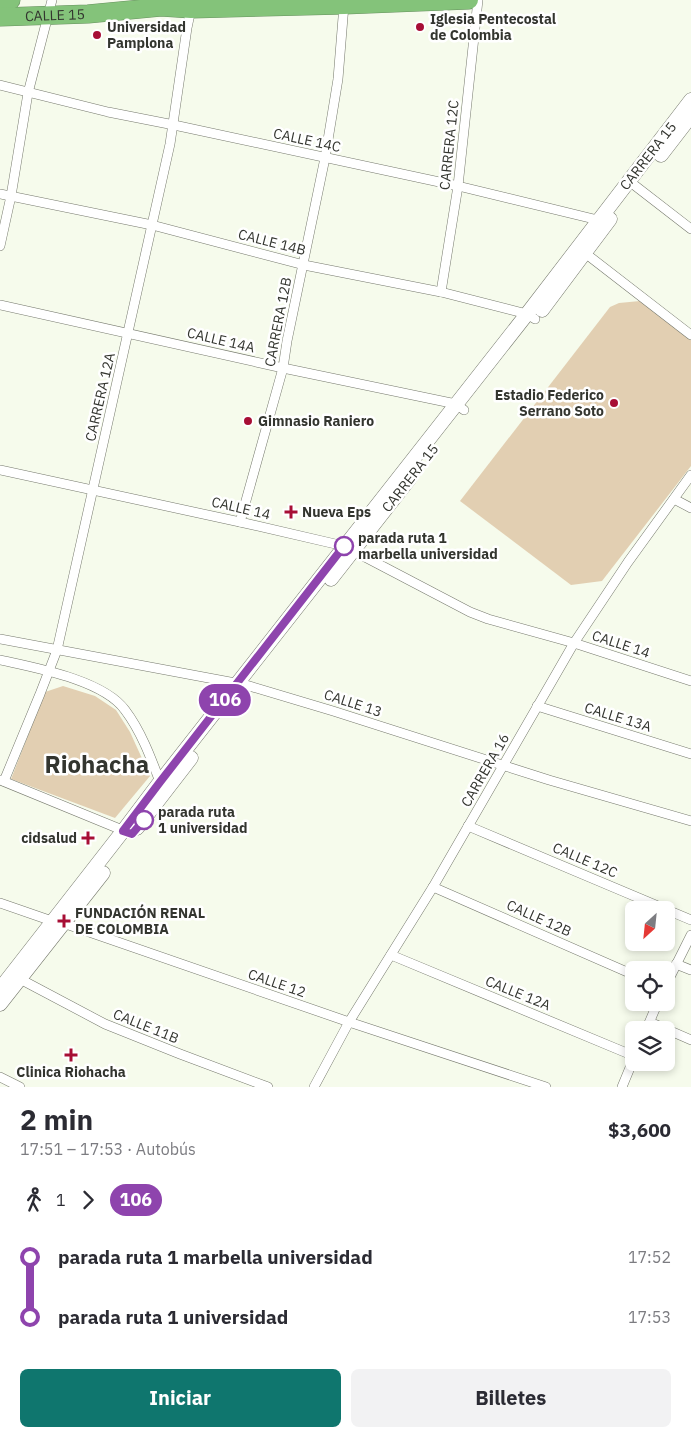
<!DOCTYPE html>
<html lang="es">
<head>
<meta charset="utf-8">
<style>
  body { margin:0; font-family:"IBM Plex Sans",sans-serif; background:#f2f2f3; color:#2b2b33; height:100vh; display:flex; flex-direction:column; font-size:19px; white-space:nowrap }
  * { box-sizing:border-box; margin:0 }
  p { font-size:16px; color:#7c7c81 }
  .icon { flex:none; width:28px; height:28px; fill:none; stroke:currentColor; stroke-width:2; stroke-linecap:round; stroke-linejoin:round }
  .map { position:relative; height:1087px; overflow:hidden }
  .sheet { display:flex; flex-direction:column; background:#fff; flex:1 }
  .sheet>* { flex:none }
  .badge { padding:0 10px; border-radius:16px; font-size:18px; line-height:32px }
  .needle { width:32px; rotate:207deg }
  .buttons { position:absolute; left:625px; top:901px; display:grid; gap:10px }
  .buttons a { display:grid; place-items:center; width:50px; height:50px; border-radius:8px; background:#fff; box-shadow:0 2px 8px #0003; font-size:25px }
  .map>.badge { position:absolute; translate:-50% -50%; box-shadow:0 0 0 2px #fff }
  .legs { display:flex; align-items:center; gap:8px; height:55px; padding:0 20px; font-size:16px }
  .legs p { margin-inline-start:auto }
  .headline { display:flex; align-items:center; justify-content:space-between; height:85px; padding:0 20px }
  h1 { font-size:28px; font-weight:700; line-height:38px }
  .action { display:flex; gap:10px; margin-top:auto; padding:10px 20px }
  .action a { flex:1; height:58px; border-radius:8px; background:#0f766e; color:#fff; font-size:20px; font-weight:700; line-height:58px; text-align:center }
  .action a+a { background:#f2f2f3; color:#2b2b33 }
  ul { padding:0 20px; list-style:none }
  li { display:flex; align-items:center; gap:18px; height:60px; font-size:19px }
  li i { display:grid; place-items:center; width:8px; height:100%; margin:0 6px; background:currentColor }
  li i::after { content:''; width:12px; height:12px; margin:-6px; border:4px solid; border-radius:50%; background:#fff }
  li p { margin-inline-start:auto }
  li:first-child i { background:linear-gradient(#0000 50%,currentColor 0) }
  li:last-child i { background:linear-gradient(currentColor 50%,#0000 0) }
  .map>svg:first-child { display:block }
</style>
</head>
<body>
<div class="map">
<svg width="691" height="1087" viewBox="0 0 691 1087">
  <rect width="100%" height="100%" fill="#f6fbec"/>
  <g fill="#e2cfb2">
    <polygon points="640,301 691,339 691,466 602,581 571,585 460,501 610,307 619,303"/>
    <polygon points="63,686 95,696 116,710 130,732 150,776 115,818 11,779 45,692"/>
  </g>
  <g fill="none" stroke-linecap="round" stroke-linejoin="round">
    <defs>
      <g id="street">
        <polyline points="0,85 108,112 174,125 458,186 598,220 601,222"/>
        <polyline points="629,181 691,229"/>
        <polyline points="0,194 152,225 304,265 441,292 527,314 535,319"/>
        <polyline points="0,246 11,196 28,93 52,0"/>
        <polyline points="585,253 691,335"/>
        <polyline points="441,292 458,186 478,0"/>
        <polyline points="0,305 283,368 456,404 464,410"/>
        <polyline points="0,470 240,522 344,546 470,612 488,619 574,643 691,681"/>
        <polyline points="674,499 691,508"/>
        <polyline points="240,522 283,368 287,341 325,158 338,79 344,5"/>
        <polyline points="0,639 246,685 333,711 549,780 691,821"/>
        <path d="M 0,660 C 36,668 103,680 125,710 C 141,731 151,758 160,782"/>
        <polyline points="537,706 691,754"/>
        <polyline points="0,780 132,834"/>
        <polyline points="4,781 40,694 57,650 170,144 187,28 191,9"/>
        <polyline points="468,826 691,920"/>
        <polyline points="433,887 634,975"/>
        <polyline points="0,903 52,921 63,923 349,1022 546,1087"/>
        <polyline points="391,955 634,1056"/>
        <polyline points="676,964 691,970"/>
        <polyline points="20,979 105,1024 180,1054 268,1087"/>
        <polyline points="666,985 691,935"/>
        <polyline points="650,1022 691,1040"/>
        <polyline points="646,1030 658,1002"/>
        <polyline points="0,1077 20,1087"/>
        <polyline points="314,1087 349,1022 433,887 574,643 628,562 691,475"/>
        <polyline points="622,1087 634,1058"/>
      </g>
      <g id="secondary">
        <polyline points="661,155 691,116"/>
        <polyline points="542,310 610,219"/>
        <polyline points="331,579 410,478"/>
        <polyline points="137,828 191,758"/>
        <polyline points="0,989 123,831 160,782 527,314 691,100"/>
        <polyline points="0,1004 103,873"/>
      </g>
      <g id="highway">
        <polyline points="0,0 11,0"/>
        <path id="s1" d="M 0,17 L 88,14 L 161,7 L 191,9 L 344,5 L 469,0"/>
      </g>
    </defs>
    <use href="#street" stroke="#76796d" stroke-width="10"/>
    <use href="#secondary" stroke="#76796d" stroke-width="15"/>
    <use href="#highway" stroke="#689160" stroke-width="19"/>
    <use href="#street" stroke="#fff" stroke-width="9"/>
    <use href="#secondary" stroke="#fff" stroke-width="14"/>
    <use href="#highway" stroke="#84c37a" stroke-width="18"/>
  </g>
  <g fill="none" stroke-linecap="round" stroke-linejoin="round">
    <defs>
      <polyline id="line-1" points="144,820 132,834 123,831 160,782 344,546"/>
    </defs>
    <use href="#line-1" stroke="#fff" stroke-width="11"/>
    <use href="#line-1" stroke="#8e44ad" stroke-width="8"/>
  </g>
  <g fill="#a70e35" stroke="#fff" stroke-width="2">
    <circle cx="420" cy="27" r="5"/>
    <circle cx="97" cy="35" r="5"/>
    <circle cx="614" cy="403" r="5"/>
    <circle cx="248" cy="421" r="5"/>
    <path d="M288.5 504.5h5v5h5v5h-5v5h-5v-5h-5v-5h5z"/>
    <path d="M85.5 830.5h5v5h5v5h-5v5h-5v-5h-5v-5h5z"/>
    <path d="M61.5 913.5h5v5h5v5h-5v5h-5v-5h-5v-5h5z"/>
    <path d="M68.5 1047.5h5v5h5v5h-5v5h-5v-5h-5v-5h5z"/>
  </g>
  <g fill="#fff" stroke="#8e44ad" stroke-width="2.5">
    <circle cx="344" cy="546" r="9"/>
    <circle cx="144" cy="820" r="9"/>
  </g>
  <g text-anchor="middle" stroke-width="5" stroke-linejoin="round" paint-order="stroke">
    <g font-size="14" fill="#33352f" stroke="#fff">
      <text dy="5" stroke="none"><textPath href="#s1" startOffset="55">CALLE 15</textPath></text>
      <text transform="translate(307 140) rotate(12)" y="5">CALLE 14C</text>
      <text transform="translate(449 145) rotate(-84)" y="5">CARRERA 12C</text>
      <text transform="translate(648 156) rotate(-52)" y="5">CARRERA 15</text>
      <text transform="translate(272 242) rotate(14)" y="5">CALLE 14B</text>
      <text transform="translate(278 322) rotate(-79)" y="5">CARRERA 12B</text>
      <text transform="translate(221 340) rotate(13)" y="5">CALLE 14A</text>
      <text transform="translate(100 397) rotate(-77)" y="5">CARRERA 12A</text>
      <text transform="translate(410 478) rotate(-52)" y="5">CARRERA 15</text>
      <text transform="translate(241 508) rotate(13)" y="5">CALLE 14</text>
      <text transform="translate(621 644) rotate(18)" y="5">CALLE 14</text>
      <text transform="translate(353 703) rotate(18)" y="5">CALLE 13</text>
      <text transform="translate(618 717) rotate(17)" y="5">CALLE 13A</text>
      <text transform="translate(485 770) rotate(-60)" y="5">CARRERA 16</text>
      <text transform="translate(585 860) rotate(23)" y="5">CALLE 12C</text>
      <text transform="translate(539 918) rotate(24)" y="5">CALLE 12B</text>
      <text transform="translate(277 983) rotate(19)" y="5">CALLE 12</text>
      <text transform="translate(518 993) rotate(22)" y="5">CALLE 12A</text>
      <text transform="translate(146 1026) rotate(22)" y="5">CALLE 11B</text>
    </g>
    <g font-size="14" font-weight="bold" fill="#33352f" stroke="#fff" text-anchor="start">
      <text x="430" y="24">Iglesia Pentecostal<tspan x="430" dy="16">de Colombia</tspan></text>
      <text x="107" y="32">Universidad<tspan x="107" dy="16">Pamplona</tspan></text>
      <text x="604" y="400" text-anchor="end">Estadio Federico<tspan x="604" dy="16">Serrano Soto</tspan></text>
      <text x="258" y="426">Gimnasio Raniero</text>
      <text x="302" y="517">Nueva Eps</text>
      <text x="77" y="843" text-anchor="end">cidsalud</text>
      <text x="75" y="918">FUNDACIÓN RENAL<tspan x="75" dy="16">DE COLOMBIA</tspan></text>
      <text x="71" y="1077" text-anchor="middle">Clinica Riohacha</text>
    </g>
    <g font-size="14" font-weight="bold" fill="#33352f" stroke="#fff" text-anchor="start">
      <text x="358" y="543">parada ruta 1<tspan x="358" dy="16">marbella universidad</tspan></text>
      <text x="158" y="817">parada ruta<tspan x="158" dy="16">1 universidad</tspan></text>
    </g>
    <g font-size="24" font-weight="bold" fill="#33352f" stroke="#fff">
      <text x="97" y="773">Riohacha</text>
    </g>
  </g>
</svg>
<div class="buttons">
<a><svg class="needle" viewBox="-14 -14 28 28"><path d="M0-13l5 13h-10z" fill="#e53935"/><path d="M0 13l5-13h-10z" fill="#7c7c81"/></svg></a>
<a><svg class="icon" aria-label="locate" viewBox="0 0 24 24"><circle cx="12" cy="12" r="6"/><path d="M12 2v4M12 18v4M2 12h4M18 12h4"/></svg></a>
<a><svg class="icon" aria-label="layers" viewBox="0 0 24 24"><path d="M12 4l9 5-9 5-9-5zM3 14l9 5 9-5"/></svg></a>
</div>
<b class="badge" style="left:225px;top:700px;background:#8e44ad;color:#fff">106</b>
</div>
<section class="sheet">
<div class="headline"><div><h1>2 min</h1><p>17:51 – 17:53 · Autobús</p></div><b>$3,600</b></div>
<div class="legs"><svg class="icon" aria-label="walk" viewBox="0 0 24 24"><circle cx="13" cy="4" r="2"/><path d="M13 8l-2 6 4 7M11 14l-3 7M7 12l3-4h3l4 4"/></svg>1<svg class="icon" aria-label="forward" viewBox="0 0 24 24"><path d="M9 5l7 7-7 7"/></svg><b class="badge" style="background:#8e44ad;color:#fff">106</b></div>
<ul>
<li><i style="color:#8e44ad"></i><b>parada ruta 1 marbella universidad</b><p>17:52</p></li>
<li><i style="color:#8e44ad"></i><b>parada ruta 1 universidad</b><p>17:53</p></li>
</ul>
<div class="action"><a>Iniciar</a><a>Billetes</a></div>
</section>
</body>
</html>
